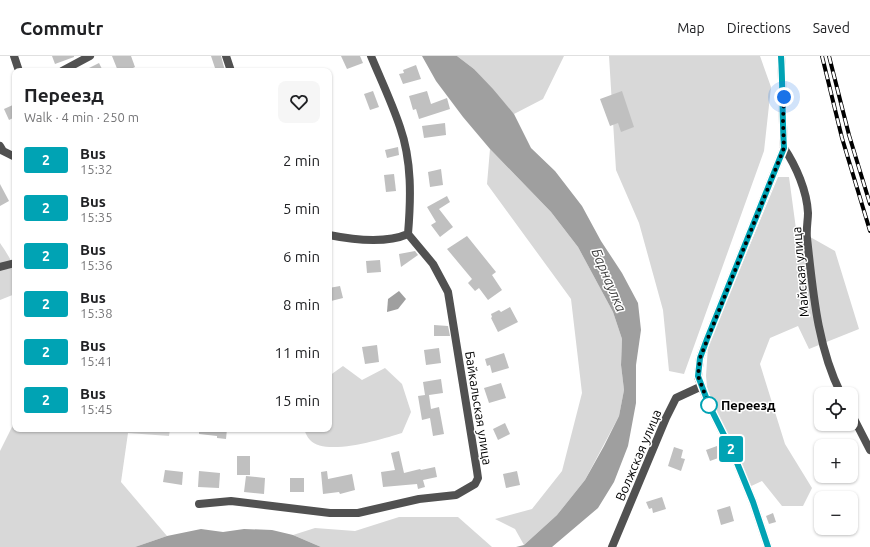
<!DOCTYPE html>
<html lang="en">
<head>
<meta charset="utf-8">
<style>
  body { margin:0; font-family:Ubuntu,sans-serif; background:#f6f6f6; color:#202124; height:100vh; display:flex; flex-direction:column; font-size:15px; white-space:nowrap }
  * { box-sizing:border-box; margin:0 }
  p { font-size:13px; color:#757577 }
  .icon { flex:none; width:22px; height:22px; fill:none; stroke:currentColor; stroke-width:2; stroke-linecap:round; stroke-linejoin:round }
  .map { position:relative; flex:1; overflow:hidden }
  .panel { position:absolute; left:12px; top:12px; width:320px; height:364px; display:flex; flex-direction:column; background:#fff; border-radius:8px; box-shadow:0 1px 3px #0004 }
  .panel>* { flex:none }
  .badge { padding:0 8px; border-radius:3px; font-size:14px; line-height:26px }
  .tools { position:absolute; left:814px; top:331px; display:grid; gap:8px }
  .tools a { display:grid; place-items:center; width:44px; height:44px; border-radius:8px; background:#fff; box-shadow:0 1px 3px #0004; font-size:20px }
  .you { position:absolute; width:20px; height:20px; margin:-10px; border:3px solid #fff; border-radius:50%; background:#1a73e8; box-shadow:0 0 0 6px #1a73e833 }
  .map>.badge { position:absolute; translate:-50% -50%; box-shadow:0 0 0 2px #fff }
  .round { display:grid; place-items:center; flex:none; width:42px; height:42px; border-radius:8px; background:#f6f6f6 }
  .head { display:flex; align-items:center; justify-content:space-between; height:68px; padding:0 12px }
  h1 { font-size:19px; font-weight:700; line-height:30px }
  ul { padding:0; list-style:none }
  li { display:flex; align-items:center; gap:12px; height:48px; padding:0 12px }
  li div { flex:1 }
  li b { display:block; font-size:15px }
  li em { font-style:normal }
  li .badge { min-width:44px; font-weight:700; text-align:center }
  header { display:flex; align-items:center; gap:24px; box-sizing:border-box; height:56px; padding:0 20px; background:#fff; border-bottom:1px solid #e0e0e0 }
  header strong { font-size:19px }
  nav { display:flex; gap:22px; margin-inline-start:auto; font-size:14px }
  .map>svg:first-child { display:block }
</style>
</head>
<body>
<header>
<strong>Commutr</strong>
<nav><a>Map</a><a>Directions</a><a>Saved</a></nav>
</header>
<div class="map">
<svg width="870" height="491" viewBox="0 0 870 491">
  <rect width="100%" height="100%" fill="#fff"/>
  <g fill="#d8d8d8">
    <polygon points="457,0 564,0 543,43 514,58 474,13"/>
    <polygon points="609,0 760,0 771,31 764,95 684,318 669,315 663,254 639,167 616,114"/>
    <polygon points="490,93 551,156 578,191 613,256 622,283 621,309 624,334 619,360 585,424 557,459 524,489 515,473 495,463 532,453 562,415 582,337 571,243 487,128"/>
    <polygon points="778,121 789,121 796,173 835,195 859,273 809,293 798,270 770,282 760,308 785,388 812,432 803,450 782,450 762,425 747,432 708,341 706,320 708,290"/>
    <path d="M 0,187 C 15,209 15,212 15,238 L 0,244 Z"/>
    <path d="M 343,310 L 362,324 L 385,312 L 402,328 L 411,356 L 402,377 C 383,383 325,401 310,384 C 307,381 305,376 304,373 L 329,373 L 329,320 Z"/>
    <polygon points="15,352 15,373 170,373 169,380 128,377 121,426 167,480 135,491 0,491 0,395 13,369"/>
    <polygon points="399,461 458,461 492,491 321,491 293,479 315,472 355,475"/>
  </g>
  <g fill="#9f9f9f">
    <polygon points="422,0 457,0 474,13 493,33 514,58 531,92 555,115 582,150 601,185 622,217 638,247 641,274 636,309 636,347 628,390 614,426 598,452 552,491 516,491 524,489 557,459 585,424 604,390 619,360 624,334 621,309 622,283 613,256 578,191 551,156 490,93 463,61 436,25"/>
    <polygon points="399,235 406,243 398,253 387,256 388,243"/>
    <polygon points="201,473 223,476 244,473 272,474 293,479 321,491 135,491 167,480"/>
  </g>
  <g fill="#c0c0c0">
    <polygon points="52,0 74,0 74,1 55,8"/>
    <polygon points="112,0 131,0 135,11 127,15 118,15"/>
    <polygon points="211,0 221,0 225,15 216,15"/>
    <polygon points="341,0 360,0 363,7 347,13"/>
    <polygon points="99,7 103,15 83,15"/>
    <polygon points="416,9 421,23 403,28 399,18 404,17 403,14"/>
    <polygon points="373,35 379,51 370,54 364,38"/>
    <polygon points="427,35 431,48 447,42 450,53 419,63 416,53 413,54 409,40"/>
    <polygon points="622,35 634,71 621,76 618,67 610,70 600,43"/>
    <polygon points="15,48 15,61 9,64 4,53"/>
    <polygon points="445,67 446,79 424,82 422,70"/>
    <polygon points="398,91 399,99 387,102 385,94"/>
    <polygon points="441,113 443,129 430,131 428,116"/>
    <polygon points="394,118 396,135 386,136 384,119"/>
    <polygon points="0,128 9,145 0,150"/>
    <polygon points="447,140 450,146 439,153 453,171 440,181 431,169 436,166 427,151"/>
    <polygon points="467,180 496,216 492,219 502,234 488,244 479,232 475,235 468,227 472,223 447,193"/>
    <polygon points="415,195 418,199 401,211 399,198"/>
    <polygon points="380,204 381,216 367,217 366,205"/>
    <polygon points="340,230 343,242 331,245 329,232"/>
    <polygon points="510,251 518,266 498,276 491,262 492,261 491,258 499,254 501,256"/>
    <polygon points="434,269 448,270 450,280 434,280"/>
    <polygon points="377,289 379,306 365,308 362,291"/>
    <polygon points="439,292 441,307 426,309 424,294"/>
    <polygon points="504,297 509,312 492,317 490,309 487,310 485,303"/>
    <polygon points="441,323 443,337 429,339 431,353 439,351 444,378 433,380 430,362 422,364 418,340 425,339 423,326"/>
    <polygon points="501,327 506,342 489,347 484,332"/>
    <polygon points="505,367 510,378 498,384 493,373"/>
    <polygon points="199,373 227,373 226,383 217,382 217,380 199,378"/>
    <polygon points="717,390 721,401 710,405 706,394"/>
    <polygon points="674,391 683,394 681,402 685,403 681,415 668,410"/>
    <polygon points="399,395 404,417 420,413 421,414 435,411 437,421 423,424 425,431 418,433 417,428 383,431 381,416 395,414 391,397"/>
    <rect x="237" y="400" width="13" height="19"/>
    <polygon points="165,414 183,416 182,429 163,426"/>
    <polygon points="199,415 220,417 219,432 198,431"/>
    <polygon points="327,415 328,423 352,418 355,434 340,438 339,436 323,438 321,416"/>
    <polygon points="517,415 520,429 506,432 503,418"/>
    <polygon points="246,420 265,422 264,438 244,436"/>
    <rect x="290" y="422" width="14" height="14"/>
    <polygon points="662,441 666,453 653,457 652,452 649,453 646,446"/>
    <polygon points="730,450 734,465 721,469 717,454"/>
    <polygon points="773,457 776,466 769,468 766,460"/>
  </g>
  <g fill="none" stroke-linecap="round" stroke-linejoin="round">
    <g stroke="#515151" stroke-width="8">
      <polyline points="14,0 19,15"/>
      <polyline points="226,0 231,15"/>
      <polyline points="62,15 90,0"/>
      <polyline points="0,90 3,95 15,101"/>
      <path d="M 784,92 C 796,110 807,135 808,157 C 808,165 806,173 807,182 C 813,235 817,290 841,338"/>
      <path d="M 329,179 C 354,184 385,188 408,178 C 411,142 412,105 400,71 C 392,47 381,24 371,0"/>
      <polyline points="0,211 15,207"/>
      <polyline points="851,357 870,394"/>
      <polyline points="199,448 231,445 330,457 358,457 419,443 456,439 475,428 478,422 477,415 448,236 433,208 408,178"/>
      <polyline points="612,491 666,362 676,342 702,330"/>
    </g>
    <path stroke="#1e1e1e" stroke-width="8" d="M 768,491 L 753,446 L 733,397 L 709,349 L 698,321 L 700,302 L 707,283 L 784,92 C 782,61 783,31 781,0"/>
    <defs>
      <g id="rail">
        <polyline points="822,0 842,82 870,175"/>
        <polyline points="829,0 849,79 870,148"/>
      </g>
    </defs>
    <use href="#rail" stroke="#000" stroke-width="4"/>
    <use href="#rail" stroke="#fff" stroke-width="2.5" stroke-dasharray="8" stroke-linecap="butt"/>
  </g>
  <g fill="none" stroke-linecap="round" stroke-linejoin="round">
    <defs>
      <path id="line" d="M 768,491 L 753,446 L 733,397 L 709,349 L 698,320 L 700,302 L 707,283 L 784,92 C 782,61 783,31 781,0"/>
    </defs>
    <use href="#line" stroke="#fff" stroke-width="9"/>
    <use href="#line" stroke="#00a3b4" stroke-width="6"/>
    <polyline stroke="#000" stroke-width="4" stroke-dasharray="0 7.2" points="709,349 698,320 700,302 784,92 783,65 784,41"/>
  </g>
  <circle fill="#fff" stroke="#00a3b4" stroke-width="2" cx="709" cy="349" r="8"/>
  <g text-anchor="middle" stroke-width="3" stroke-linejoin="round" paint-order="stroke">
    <g font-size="13" fill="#000" stroke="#fff">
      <text transform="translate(800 216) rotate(-95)" y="5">Майская улица</text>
      <text transform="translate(479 352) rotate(81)" y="5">Байкальская улица</text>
      <text transform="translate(638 399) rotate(-67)" y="5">Волжская улица</text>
    </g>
    <g font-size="13" font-weight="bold" fill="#000" stroke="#fff" text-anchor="start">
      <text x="721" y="354">Переезд</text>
    </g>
    <g font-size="14" font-style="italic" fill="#404040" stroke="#fff">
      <text transform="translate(609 224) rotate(67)" y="5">Барнаулка</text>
    </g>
  </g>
</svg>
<div class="tools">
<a><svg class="icon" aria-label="locate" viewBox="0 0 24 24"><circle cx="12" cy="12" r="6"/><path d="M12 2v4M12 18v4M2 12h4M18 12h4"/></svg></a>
<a>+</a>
<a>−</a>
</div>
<div class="you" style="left:784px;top:41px"></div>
<b class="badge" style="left:731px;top:393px;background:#00a3b4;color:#fff">2</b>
<section class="panel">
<div class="head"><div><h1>Переезд</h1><p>Walk · 4 min · 250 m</p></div><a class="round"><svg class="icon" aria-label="heart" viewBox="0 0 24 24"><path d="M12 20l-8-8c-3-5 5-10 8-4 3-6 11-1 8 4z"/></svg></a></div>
<ul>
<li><span class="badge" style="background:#00a3b4;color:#fff">2</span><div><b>Bus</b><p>15:32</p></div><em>2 min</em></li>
<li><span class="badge" style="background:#00a3b4;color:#fff">2</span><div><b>Bus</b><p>15:35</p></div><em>5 min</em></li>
<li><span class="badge" style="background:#00a3b4;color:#fff">2</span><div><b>Bus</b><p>15:36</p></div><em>6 min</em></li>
<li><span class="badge" style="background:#00a3b4;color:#fff">2</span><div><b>Bus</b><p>15:38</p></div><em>8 min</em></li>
<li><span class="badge" style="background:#00a3b4;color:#fff">2</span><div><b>Bus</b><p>15:41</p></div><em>11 min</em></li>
<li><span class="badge" style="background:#00a3b4;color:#fff">2</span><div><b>Bus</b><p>15:45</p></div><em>15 min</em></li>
</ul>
</section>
</div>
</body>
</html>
